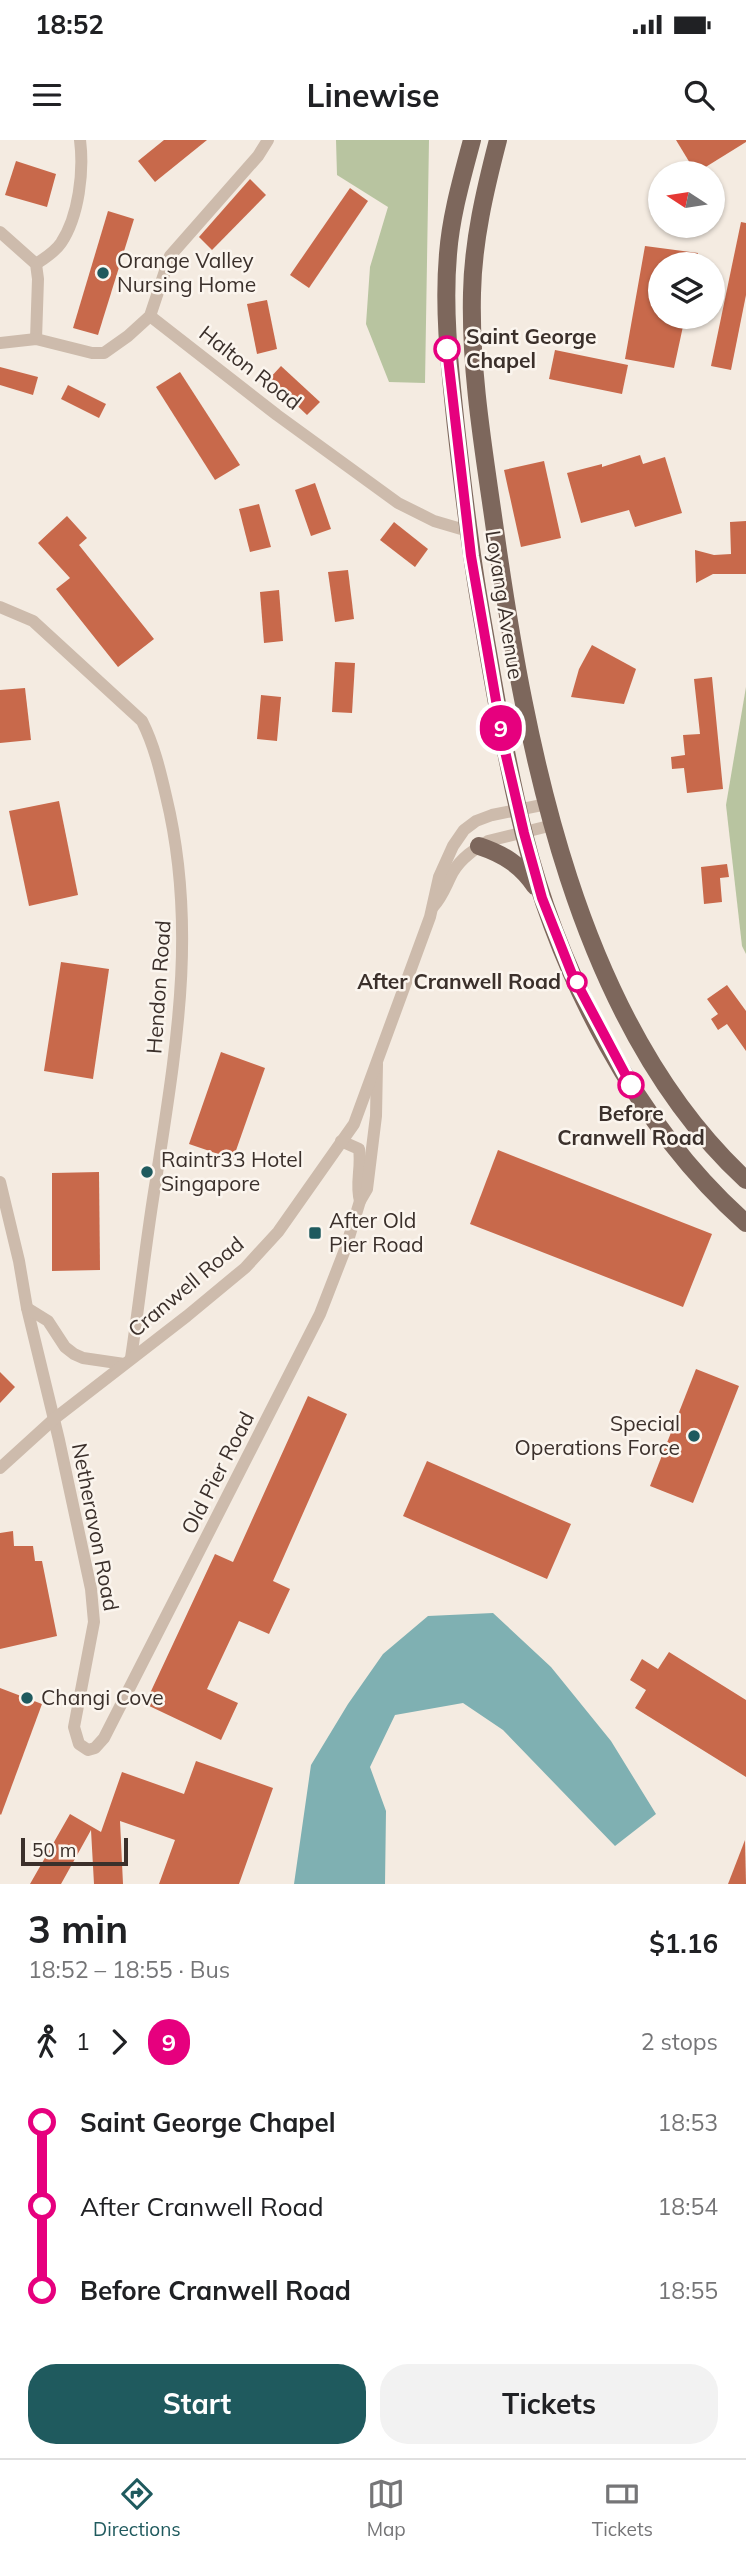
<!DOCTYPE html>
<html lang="en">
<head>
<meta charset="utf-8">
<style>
  body { margin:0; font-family:Mulish,sans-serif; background:#f2f2f2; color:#202124; height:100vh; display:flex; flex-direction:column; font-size:26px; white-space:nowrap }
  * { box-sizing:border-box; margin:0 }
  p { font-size:23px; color:#757577 }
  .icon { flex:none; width:38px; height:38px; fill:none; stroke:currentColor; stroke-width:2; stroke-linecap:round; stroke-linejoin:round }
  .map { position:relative; height:1744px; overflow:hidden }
  .details { display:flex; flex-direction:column; background:#fff; flex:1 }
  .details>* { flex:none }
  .badge { padding:0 14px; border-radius:23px; font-size:24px; line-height:46px }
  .needle { width:46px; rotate:282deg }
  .tools { position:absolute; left:648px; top:21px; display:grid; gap:14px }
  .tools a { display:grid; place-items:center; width:77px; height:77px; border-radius:50%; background:#fff; box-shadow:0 2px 5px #0004; font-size:35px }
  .scale { position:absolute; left:21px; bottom:18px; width:107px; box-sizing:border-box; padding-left:7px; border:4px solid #3b302b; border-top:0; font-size:19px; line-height:24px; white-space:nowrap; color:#3b302b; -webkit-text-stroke:5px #fbf5ee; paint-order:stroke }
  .map>.badge { position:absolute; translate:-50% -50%; box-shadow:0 0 0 4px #fff }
  .legs { display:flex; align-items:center; gap:10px; height:77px; padding:0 28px; font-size:23px }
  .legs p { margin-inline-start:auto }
  .head { display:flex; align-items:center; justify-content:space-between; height:119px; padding:0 28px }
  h1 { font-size:38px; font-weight:700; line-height:52px }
  .cta { display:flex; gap:14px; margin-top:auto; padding:14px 28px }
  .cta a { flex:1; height:80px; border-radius:28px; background:#1f5a5e; color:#fff; font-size:28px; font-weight:700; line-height:80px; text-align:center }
  .cta a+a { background:#f2f2f2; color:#202124 }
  ul { padding:0 28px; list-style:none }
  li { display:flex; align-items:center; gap:24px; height:84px; font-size:26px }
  li i { display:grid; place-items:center; width:10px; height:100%; margin:0 9px; background:currentColor }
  li i::after { content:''; width:18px; height:18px; margin:-9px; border:5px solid; border-radius:50%; background:#fff }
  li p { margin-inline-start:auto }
  li:first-child i { background:linear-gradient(#0000 50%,currentColor 0) }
  li:last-child i { background:linear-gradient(currentColor 50%,#0000 0) }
  .status { display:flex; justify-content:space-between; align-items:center; height:49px; padding:0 35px; background:#fff; direction:ltr }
  .status svg { height:19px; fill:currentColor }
  header { display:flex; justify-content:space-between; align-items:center; height:91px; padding:0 28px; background:#fff; font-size:32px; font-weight:700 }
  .menu { display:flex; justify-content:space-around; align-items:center; height:98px; border-top:2px solid #e0e0e0; background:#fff; font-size:19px; color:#757577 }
  .menu a { display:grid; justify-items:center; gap:4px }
  .menu .on { color:#1f5a5e }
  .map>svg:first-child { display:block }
</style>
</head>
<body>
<div class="status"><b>18:52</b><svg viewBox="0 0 49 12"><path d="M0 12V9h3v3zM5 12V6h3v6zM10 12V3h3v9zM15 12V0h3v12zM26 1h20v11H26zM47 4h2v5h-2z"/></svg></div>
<header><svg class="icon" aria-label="menu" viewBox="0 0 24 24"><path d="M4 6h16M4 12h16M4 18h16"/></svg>Linewise<svg class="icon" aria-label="search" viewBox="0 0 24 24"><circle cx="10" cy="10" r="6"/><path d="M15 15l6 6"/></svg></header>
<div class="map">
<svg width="746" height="1744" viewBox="0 0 746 1744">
  <rect width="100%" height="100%" fill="#f4ebe1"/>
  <g fill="#b8c4a0">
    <polygon points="336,0 429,0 425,243 389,242 366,184 370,127 388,67 337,35"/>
    <polygon points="746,547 746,814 742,806 726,665"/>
  </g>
  <polygon fill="#7fb0b2" points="493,1473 551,1527 611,1601 656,1674 615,1706 503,1590 463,1563 395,1575 370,1627 386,1671 385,1744 294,1744 311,1625 348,1564 383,1514 428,1476"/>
  <g fill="#c8694b">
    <polygon points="164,0 207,0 155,42 138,21"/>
    <polygon points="676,0 746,0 746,2 696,33"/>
    <polygon points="16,21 56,34 47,67 5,55"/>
    <polygon points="250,39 266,55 212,110 199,97"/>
    <polygon points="350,48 368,61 309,148 290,135"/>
    <polygon points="108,71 134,79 98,195 73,188"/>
    <polygon points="741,82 746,83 746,155 731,230 711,226"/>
    <polygon points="645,106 698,113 696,124 660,124 658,177 685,177 674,228 625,219"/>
    <polygon points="267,160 277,209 257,214 247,164"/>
    <polygon points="555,210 628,225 622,254 549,239"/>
    <polygon points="281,226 320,262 307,275 269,239"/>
    <polygon points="0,227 38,237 33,255 0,245"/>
    <polygon points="180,232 240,325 215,340 156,247"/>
    <polygon points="68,245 106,264 99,278 61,259"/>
    <polygon points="640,315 643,324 665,317 682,373 635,387 629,370 581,383 567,333 602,324 602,327"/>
    <polygon points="544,321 561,398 521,407 504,330"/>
    <polygon points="315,343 331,389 311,396 295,350"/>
    <polygon points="259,364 271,407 250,412 239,369"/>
    <polygon points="67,376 87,398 79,405 154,499 118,527 56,449 70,438 38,403"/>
    <polygon points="746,381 746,434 713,434 696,443 695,410 714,415 731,414 730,382"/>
    <polygon points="394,382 428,409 415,427 380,400"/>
    <polygon points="348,430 354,479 335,482 328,432"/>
    <polygon points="279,450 283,501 264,503 260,452"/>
    <polygon points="592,505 636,529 624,564 571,557 579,529"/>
    <polygon points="335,522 355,523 352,573 332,572"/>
    <polygon points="712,537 723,649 687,653 684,628 672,629 671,617 685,615 683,595 700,594 694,539"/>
    <polygon points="25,548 31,600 0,603 0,550"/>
    <polygon points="261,555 281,557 277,601 257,599"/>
    <polygon points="59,661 78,755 29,766 9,671"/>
    <polygon points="727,724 729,737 720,738 722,762 704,764 701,727"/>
    <polygon points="61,822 109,829 93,939 44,931"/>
    <polygon points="727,845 746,871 746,911 727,884 718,890 711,879 718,874 707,859"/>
    <polygon points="221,912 265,928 233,1019 189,1004"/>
    <polygon points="498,1010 712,1094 683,1167 470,1084"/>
    <polygon points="99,1032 100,1130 52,1131 52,1033"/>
    <polygon points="696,1229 739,1246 693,1363 650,1346"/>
    <polygon points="0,1232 15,1247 0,1263"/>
    <polygon points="308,1256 347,1274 273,1441 290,1449 269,1494 239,1481 207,1549 238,1563 221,1600 145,1564 215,1414 233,1422"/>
    <polygon points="427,1321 571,1384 547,1439 403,1376"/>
    <polygon points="13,1391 14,1406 33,1406 35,1421 42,1421 57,1496 0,1509 0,1393"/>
    <polygon points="669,1512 746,1560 746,1637 635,1568 646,1550 630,1540 642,1519 658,1529"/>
    <polygon points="0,1548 42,1564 1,1675 0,1674"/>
    <polygon points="196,1621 273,1648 239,1744 159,1744 175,1700 120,1681 123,1744 94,1744 91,1690 61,1744 30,1744 70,1674 101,1692 122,1632 184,1654"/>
    <polygon points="745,1700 746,1744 728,1744"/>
  </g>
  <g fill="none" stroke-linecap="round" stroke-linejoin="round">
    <g stroke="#cdbbac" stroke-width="12">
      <polyline points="0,92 36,124 38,139 36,199"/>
      <path d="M 36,124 C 45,118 55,112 61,103 C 79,76 84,31 80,0"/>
      <polyline points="150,176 277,275 398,363 434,381 468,391"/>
      <polyline points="0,203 36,199 92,213 104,213 128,196 150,176 170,116 258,16 268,0"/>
      <path d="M 0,467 L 33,481 L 142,581 C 154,605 160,630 166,656 C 198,788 176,908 156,1040 C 146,1099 140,1159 131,1218"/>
      <path d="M 433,767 C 443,756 446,745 453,732 C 461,718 475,709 488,701 L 553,685"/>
      <path d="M 341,1001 L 359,1009 C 362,1027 355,1044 360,1061"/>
      <polyline points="0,1042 19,1121 27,1168 59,1300 91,1449 94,1482 74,1587 79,1604 88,1610 95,1608 104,1598 320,1174 346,1107 360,1061 367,1049 376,976 377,924"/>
      <polyline points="27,1168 48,1181 65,1207 74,1214 83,1218 124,1224"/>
      <polyline points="0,1328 54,1279 187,1176 245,1128 278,1092 354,984 430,777 439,737 453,706 464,690 476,681 492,675 547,664"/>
    </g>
    <g stroke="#7d675c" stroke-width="18">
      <path d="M 472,0 C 462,38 451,75 448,114 C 443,172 450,229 456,287 C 463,349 470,410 481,472 C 494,546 506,621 524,694 C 559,834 637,987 746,1083"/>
      <path d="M 498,0 C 485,50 473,101 472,153 C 470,232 484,312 495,390 C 526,608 577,884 746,1040"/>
      <path d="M 479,706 C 503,714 521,725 535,746"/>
    </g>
  </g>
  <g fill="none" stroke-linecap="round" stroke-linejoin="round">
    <defs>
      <polyline id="line-1" points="447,209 471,416 504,607 524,693 542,758 572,834 631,945"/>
    </defs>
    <use href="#line-1" stroke="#fff" stroke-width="16"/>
    <use href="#line-1" stroke="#e6007e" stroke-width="10"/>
  </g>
  <g fill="#1f5a5e" stroke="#fbf5ee" stroke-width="2.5">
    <circle cx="103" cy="133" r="7"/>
    <circle cx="147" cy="1032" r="7"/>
    <rect x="308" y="1086" width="14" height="14" rx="3.5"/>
    <circle cx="694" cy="1296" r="7"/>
    <circle cx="27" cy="1558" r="7"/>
  </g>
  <g fill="#fff" stroke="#e6007e" stroke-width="3.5">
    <circle cx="447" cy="209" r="12"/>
    <circle cx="577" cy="842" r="9"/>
    <circle cx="631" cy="945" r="12"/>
  </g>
  <g text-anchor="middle" stroke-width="5" stroke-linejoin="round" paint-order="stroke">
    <g font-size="21" fill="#3b302b" stroke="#fbf5ee" text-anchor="start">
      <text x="117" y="128">Orange Valley<tspan x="117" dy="24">Nursing Home</tspan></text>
      <text x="161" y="1027">Raintr33 Hotel<tspan x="161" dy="24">Singapore</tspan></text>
      <text x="329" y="1088">After Old<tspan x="329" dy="24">Pier Road</tspan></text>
      <text x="680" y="1291" text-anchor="end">Special<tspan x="680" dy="24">Operations Force</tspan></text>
      <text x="41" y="1565">Changi Cove</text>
    </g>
    <g font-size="21" font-weight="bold" fill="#3b302b" stroke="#fbf5ee" text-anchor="start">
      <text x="466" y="204">Saint George<tspan x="466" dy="24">Chapel</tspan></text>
      <text x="561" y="849" text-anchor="end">After Cranwell Road</text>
      <text x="631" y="981" text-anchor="middle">Before<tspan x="631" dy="24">Cranwell Road</tspan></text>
    </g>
    <g font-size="21" fill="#3b302b" stroke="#fbf5ee">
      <text transform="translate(250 228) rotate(38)" y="7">Halton Road</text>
      <text transform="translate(504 465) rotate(81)" y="7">Loyang Avenue</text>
      <text transform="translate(159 847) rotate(-86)" y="7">Hendon Road</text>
      <text transform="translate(186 1147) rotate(-40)" y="7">Cranwell Road</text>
      <text transform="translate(218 1333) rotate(-63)" y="7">Old Pier Road</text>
      <text transform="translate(95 1387) rotate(79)" y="7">Netheravon Road</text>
    </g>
  </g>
</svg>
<div class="tools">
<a><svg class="needle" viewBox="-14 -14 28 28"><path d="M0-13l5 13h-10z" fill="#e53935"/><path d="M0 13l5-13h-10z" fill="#757577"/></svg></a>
<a><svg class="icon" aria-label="layers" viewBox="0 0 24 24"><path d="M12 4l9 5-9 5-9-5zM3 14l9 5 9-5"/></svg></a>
</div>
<div class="scale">50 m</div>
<b class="badge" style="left:501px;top:588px;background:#e6007e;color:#fff">9</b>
</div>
<section class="details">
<div class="head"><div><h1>3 min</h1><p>18:52 – 18:55 · Bus</p></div><b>$1.16</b></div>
<div class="legs"><svg class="icon" aria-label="walk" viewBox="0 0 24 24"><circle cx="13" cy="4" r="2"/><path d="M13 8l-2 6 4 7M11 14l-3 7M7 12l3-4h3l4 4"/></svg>1<svg class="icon" aria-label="forward" viewBox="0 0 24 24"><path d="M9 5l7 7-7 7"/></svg><b class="badge" style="background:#e6007e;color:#fff">9</b><p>2 stops</p></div>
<ul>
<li><i style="color:#e6007e"></i><b>Saint George Chapel</b><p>18:53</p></li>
<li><i style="color:#e6007e"></i><span>After Cranwell Road</span><p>18:54</p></li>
<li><i style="color:#e6007e"></i><b>Before Cranwell Road</b><p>18:55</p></li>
</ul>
<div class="cta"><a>Start</a><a>Tickets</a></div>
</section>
<nav class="menu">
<a class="on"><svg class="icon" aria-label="directions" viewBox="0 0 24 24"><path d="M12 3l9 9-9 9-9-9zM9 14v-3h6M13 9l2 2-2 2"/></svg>Directions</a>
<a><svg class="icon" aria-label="map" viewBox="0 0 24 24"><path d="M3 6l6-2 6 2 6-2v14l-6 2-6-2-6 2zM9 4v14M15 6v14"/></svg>Map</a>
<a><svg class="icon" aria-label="tickets" viewBox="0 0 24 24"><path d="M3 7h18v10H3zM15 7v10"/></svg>Tickets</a>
</nav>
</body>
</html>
